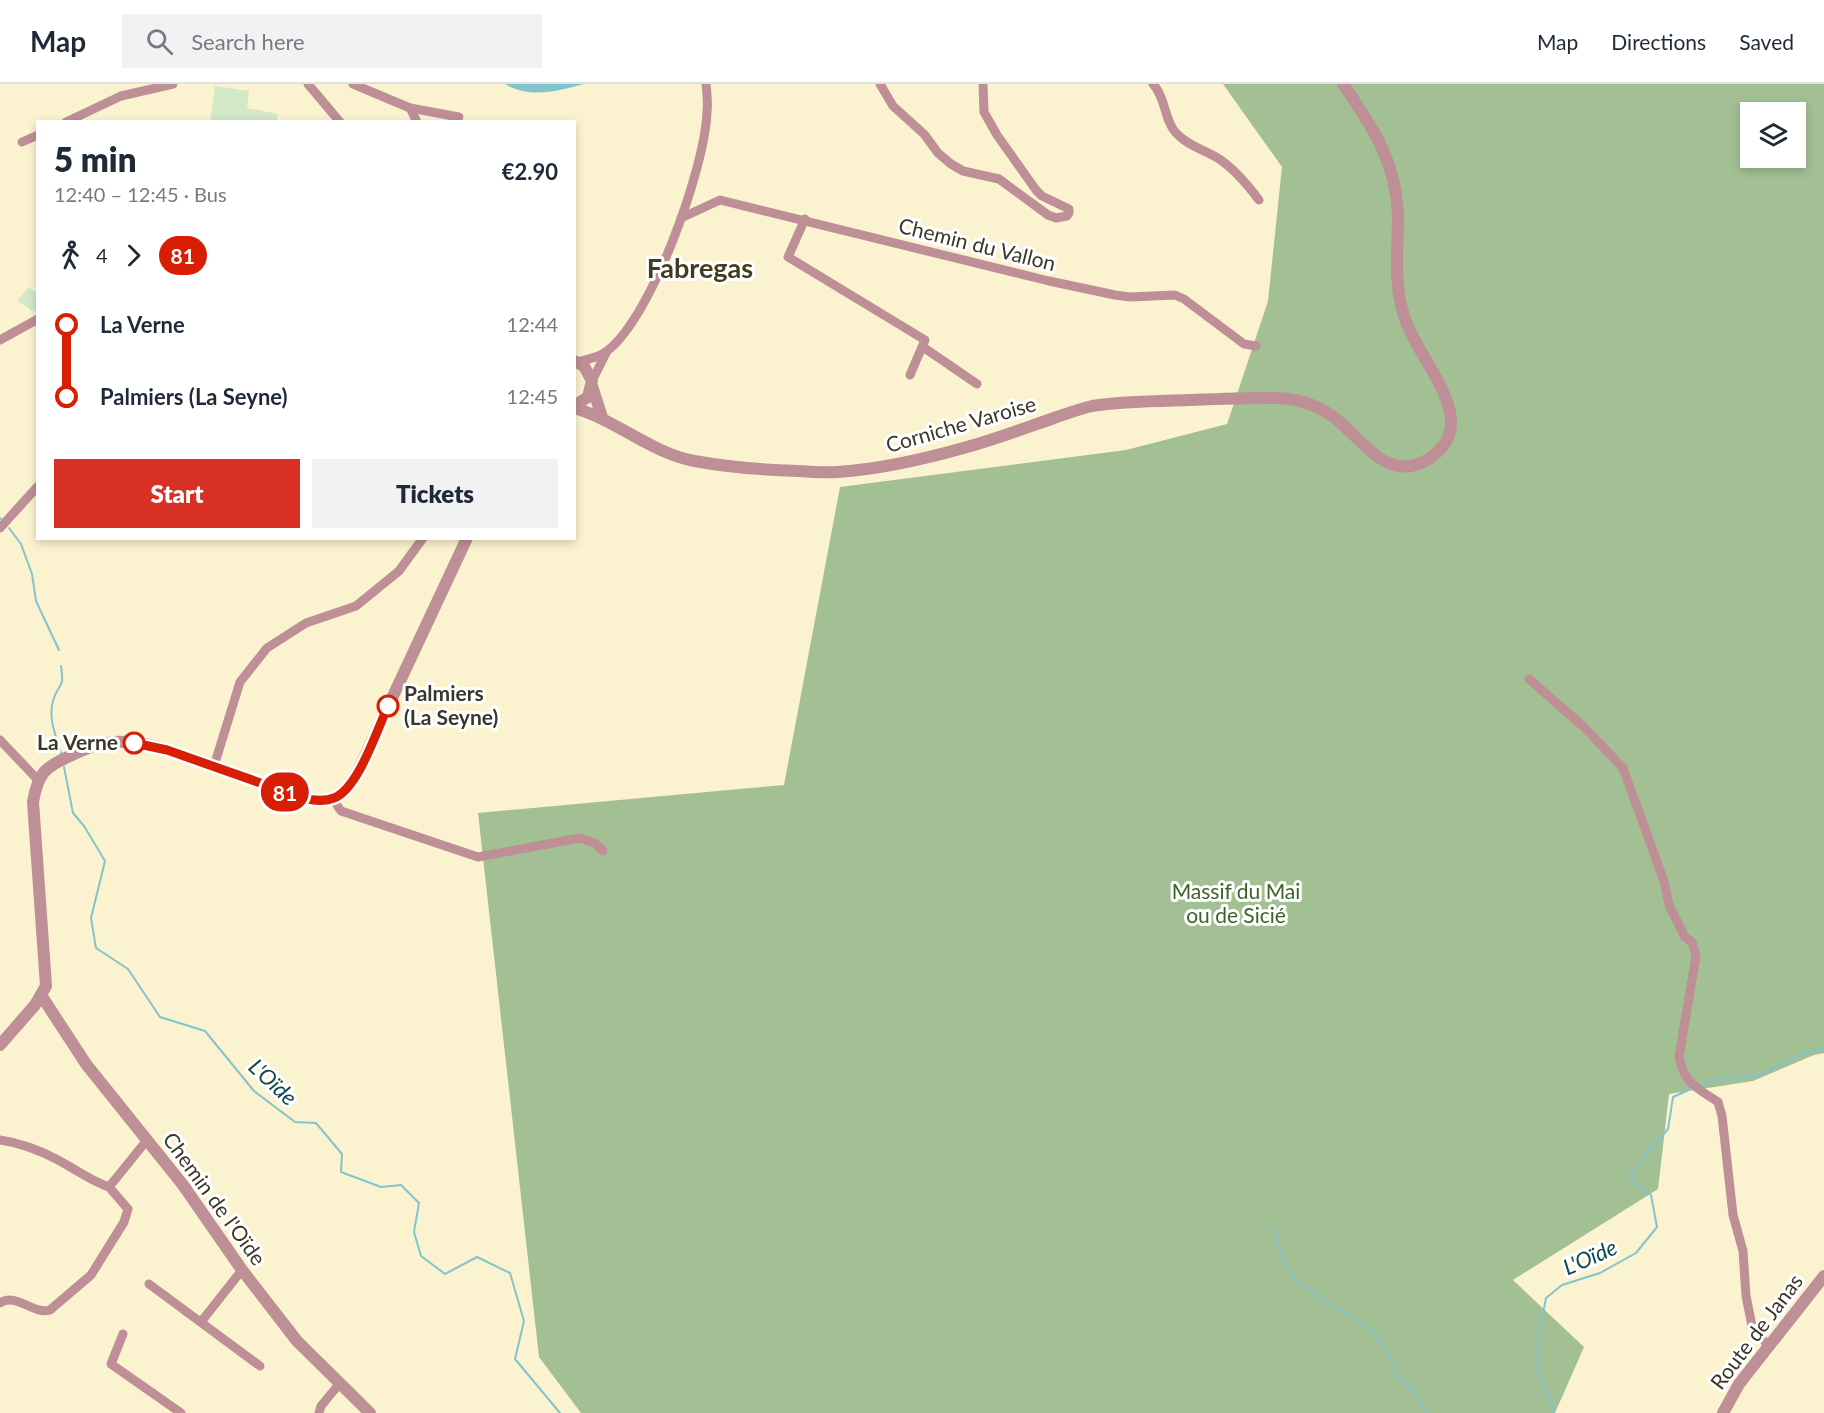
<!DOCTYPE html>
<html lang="en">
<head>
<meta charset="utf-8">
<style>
  body { margin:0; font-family:Lato,sans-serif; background:#f2f2f3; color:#1f2937; height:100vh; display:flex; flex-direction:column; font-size:22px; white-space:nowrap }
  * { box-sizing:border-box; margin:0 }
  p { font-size:20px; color:#747a83 }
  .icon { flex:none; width:33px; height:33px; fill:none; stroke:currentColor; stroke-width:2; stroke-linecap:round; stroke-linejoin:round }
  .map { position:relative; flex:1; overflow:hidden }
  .sheet { position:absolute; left:36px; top:36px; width:540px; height:420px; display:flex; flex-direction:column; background:#fff; border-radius:0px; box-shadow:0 3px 9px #0003 }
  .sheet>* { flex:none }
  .badge { padding:0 12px; border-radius:20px; font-size:21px; line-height:39px }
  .fabs { position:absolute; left:1740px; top:18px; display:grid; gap:12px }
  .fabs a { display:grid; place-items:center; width:66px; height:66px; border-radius:0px; background:#fff; box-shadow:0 3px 9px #0003; font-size:30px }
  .map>.badge { position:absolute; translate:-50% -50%; box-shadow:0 0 0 3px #fff }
  .legs { display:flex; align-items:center; gap:9px; height:66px; padding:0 18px; font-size:20px }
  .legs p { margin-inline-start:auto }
  .summary { display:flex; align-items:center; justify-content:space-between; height:102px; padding:0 18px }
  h1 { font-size:33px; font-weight:800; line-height:45px }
  .cta { display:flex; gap:12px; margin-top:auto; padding:12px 18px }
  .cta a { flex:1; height:69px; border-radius:0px; background:#d93025; color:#fff; font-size:24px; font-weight:800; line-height:69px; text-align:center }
  .cta a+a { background:#f2f2f3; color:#1f2937 }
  ul { padding:0 18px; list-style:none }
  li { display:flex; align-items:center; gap:21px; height:72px; font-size:22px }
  li i { display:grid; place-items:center; width:9px; height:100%; margin:0 8px; background:currentColor }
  li i::after { content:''; width:15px; height:15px; margin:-8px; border:4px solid; border-radius:50%; background:#fff }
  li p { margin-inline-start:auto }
  li:first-child i { background:linear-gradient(#0000 50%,currentColor 0) }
  li:last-child i { background:linear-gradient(currentColor 50%,#0000 0) }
  header { display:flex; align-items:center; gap:36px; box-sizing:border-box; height:84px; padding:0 30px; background:#fff; border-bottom:2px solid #e0e1e3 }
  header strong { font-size:28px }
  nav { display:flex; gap:33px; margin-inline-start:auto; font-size:21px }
  .search { width:420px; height:54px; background:#f2f2f3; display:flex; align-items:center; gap:15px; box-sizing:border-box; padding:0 21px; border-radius:0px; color:#747a83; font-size:22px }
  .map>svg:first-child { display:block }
</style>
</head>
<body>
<header>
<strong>Map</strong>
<div class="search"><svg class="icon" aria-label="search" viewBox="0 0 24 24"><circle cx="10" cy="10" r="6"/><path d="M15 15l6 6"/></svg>Search here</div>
<nav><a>Map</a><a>Directions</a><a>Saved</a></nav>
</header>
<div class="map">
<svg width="1824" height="1329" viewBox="0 0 1824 1329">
  <rect width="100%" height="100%" fill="#fbf3d0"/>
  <g fill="#d3e8c9">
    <polygon points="215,2 249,7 247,24 278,30 277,37 210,37"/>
    <polygon points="29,203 37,209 37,227 35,228 17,217"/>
  </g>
  <path fill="#a3bf94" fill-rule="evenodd" d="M 1223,0 L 1824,0 L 1824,969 L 1814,971 L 1753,997 L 1669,1010 L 1658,1105 L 1513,1196 L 1584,1263 L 1555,1329 L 581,1329 L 539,1273 L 478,729 L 784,701 L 840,403 L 1126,366 L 1227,340 L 1268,217 L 1282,83 ZM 1750,28 L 1796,28 L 1796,74 L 1750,74 Z"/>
  <path fill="#83c4cc" d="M 505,0 L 584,0 C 558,7 530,15 505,0 Z"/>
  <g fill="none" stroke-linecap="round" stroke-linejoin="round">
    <g stroke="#83c4cc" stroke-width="2">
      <polyline points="0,434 1,435"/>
      <polyline points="9,444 21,460 32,490 36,517 59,566"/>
      <path d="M 61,582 C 65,607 58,598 53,617 C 48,635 56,652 61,669"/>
      <polyline points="64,683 73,729 84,742 105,777 91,834 96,864 128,885 160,933 205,947 254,1007 295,1038 316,1039 342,1070 341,1088 381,1103 401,1101 419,1119 414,1148 421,1172 445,1190 477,1173 510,1189 524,1237 515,1275 560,1329"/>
      <polyline points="1699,1002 1711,997 1760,991 1805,969 1824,965"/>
      <polyline points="1273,1142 1286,1183 1299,1200 1372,1246 1387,1268 1396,1291 1412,1304 1427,1329"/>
      <path d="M 1552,1329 C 1553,1313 1546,1312 1542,1299 C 1533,1271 1541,1241 1546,1214 L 1562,1201 L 1600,1189 L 1636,1169 L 1657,1143 L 1651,1111 L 1629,1095 L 1648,1068 L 1668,1045 L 1673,1013 L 1693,1004"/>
    </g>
    <g stroke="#be8f96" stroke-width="9">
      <polyline points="308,0 340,38"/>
      <polyline points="353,0 410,24 417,38"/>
      <polyline points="880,0 893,22 924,50 938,69 951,80 963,87 999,95 1048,131 1056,134 1067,132 1069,129 1069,125 1042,112 1036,106 997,51 984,28 983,0"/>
      <path d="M 1153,0 C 1166,14 1164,36 1176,49 C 1187,61 1202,65 1216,73 C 1233,83 1247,100 1259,116"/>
      <polyline points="410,24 459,33"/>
      <polyline points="66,38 121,12 173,0"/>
      <polyline points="22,58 38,51"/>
      <polyline points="681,134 720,116 1049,197 1115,211 1130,213 1175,211 1184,215 1244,260 1256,262"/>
      <polyline points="805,135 788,173 925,256 910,291"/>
      <polyline points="0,256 38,235"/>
      <polyline points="923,263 977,300"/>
      <path d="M 577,278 C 588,275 599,274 607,267 C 652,233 705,84 707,28 C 708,19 707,9 706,0"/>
      <polyline points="592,297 606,269"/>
      <polyline points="0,444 38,402"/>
      <path d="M 1529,595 L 1584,643 L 1623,684 L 1664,797 L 1669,821 L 1685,853 L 1692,858 L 1696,872 L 1679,973 C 1685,1001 1696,1003 1718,1018 L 1722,1032 L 1733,1131 L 1743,1167 L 1746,1212 L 1752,1242 L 1769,1263"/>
      <polyline points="0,656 38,696"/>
      <polyline points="214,682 240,598 267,564 306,539 356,522 399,487 423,454"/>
      <polyline points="333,715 341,727 478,773 580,754 595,759 603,767"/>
      <path d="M 0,1056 C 21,1059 39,1066 58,1076 C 75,1085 91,1097 109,1103"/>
      <polyline points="109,1103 147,1056"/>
      <polyline points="149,1200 260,1282"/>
      <path d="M 0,1219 C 16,1208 33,1231 50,1226 L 91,1191 L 124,1138 L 128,1125 L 109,1103"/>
      <polyline points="201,1238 242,1186"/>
      <polyline points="123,1250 111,1280 181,1329"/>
      <polyline points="319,1329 321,1322 340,1299"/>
    </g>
    <g stroke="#be8f96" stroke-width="12">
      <polyline points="574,277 584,282 592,297 588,313 574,322"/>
      <polyline points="592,302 602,333"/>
      <path d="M 574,324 C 617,336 649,368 694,377 C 728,383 764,386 798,387 C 811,388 825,389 838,388 C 881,385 925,375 967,363 C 996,355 1025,344 1054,334 C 1066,330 1079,325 1092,322 C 1124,317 1157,317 1190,316 C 1216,315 1243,314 1269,314 C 1291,313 1313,319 1331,331 C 1360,351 1387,403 1430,374 C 1443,365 1452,352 1451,336 C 1449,303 1416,267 1405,235 C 1393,201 1398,166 1398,131 C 1396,77 1372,42 1343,0"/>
      <polyline points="41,911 86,980 183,1101 242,1186 297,1257 370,1329"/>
      <path d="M 0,961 L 35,921 L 46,902 L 33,718 C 38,689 45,683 70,672 C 84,665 99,659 114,658 C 148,656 179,670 211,681 C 242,693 274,704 306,715 C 336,718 341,715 357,689 L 467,454"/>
      <polyline points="1723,1329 1739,1300 1824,1192"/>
    </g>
  </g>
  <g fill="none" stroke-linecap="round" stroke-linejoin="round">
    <defs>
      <path id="line-1" d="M 134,659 L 167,666 L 306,715 C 315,716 324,718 334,714 C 358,705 377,646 388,622"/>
    </defs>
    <use href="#line-1" stroke="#fff" stroke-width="14"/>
    <use href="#line-1" stroke="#d81e05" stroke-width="9"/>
  </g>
  <g fill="#fff" stroke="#d81e05" stroke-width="3">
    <circle cx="388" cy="622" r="10"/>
    <circle cx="134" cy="659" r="10"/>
  </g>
  <g text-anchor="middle" stroke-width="6" stroke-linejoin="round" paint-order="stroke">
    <g font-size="21" fill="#3a3729" stroke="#fff">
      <text transform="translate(977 161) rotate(14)" y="7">Chemin du Vallon</text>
      <text transform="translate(961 341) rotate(-16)" y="7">Corniche Varoise</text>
      <text transform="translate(214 1115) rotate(54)" y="7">Chemin de l'Oïde</text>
      <text transform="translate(1757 1248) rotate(-53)" y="7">Route de Janas</text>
    </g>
    <g font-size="21" font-weight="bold" fill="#3a3729" stroke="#fff" text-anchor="start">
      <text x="404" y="617">Palmiers<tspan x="404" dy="24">(La Seyne)</tspan></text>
      <text x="118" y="666" text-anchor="end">La Verne</text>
    </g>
    <g font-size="21" fill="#3e6227" stroke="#fff">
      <text x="1236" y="815">Massif du Mai<tspan x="1236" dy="24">ou de Sicié</tspan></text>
    </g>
    <g font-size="22" font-style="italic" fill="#0d4950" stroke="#fff">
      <text transform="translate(273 998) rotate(43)" y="8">L'Oïde</text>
      <text transform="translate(1590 1173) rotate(-24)" y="8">L'Oïde</text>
    </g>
    <g font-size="27" font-weight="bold" fill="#433c1e" stroke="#fff">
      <text x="700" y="194">Fabregas</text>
    </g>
  </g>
</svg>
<div class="fabs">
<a><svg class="icon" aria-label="layers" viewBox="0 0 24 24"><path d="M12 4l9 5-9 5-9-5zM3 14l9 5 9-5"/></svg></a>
</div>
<b class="badge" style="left:285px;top:708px;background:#d81e05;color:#fff">81</b>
<section class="sheet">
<div class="summary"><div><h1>5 min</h1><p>12:40 – 12:45 · Bus</p></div><b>€2.90</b></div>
<div class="legs"><svg class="icon" aria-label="walk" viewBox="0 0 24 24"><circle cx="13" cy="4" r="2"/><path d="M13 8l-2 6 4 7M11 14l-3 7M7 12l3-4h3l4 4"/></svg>4<svg class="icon" aria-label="forward" viewBox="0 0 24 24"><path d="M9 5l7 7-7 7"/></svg><b class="badge" style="background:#d81e05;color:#fff">81</b></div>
<ul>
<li><i style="color:#d81e05"></i><b>La Verne</b><p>12:44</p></li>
<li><i style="color:#d81e05"></i><b>Palmiers (La Seyne)</b><p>12:45</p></li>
</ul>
<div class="cta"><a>Start</a><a>Tickets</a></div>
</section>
</div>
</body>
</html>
